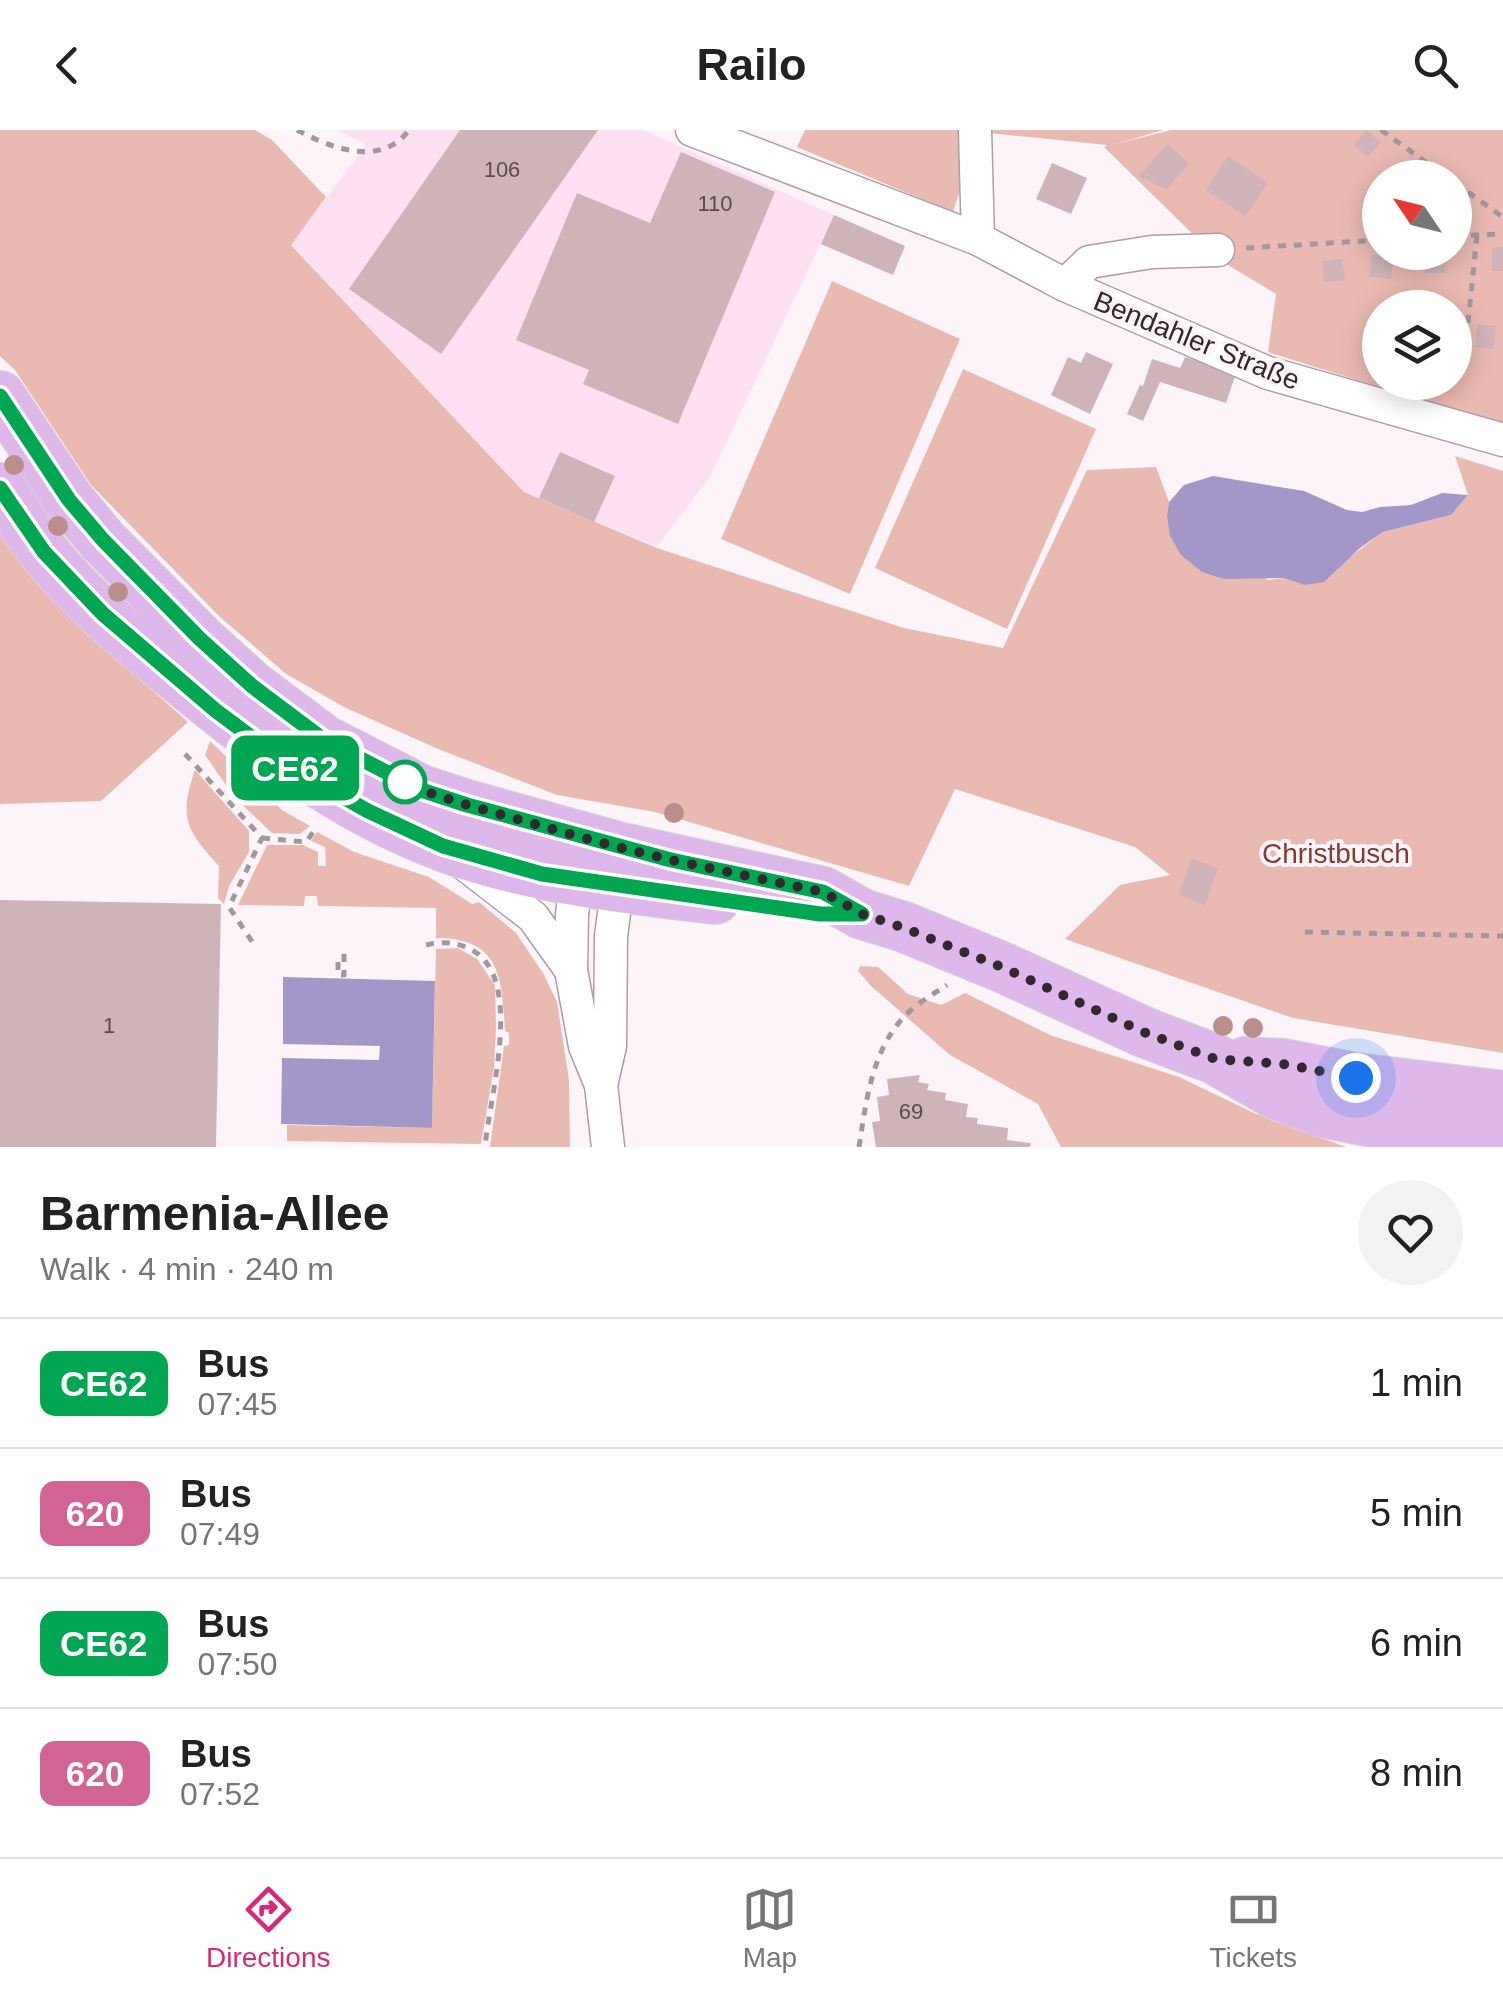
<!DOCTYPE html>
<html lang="en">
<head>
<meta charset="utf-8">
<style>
  body { margin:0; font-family:Arial,sans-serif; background:#f2f2f2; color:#222; height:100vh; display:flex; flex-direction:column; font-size:38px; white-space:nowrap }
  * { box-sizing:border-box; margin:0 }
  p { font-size:32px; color:#767676 }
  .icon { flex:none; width:55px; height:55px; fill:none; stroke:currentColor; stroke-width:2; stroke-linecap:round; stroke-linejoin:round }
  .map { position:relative; height:1017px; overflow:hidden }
  .sheet { display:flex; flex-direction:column; background:#fff; flex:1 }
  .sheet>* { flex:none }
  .badge { padding:0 20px; border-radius:15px; font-size:35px; line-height:65px }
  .needle { width:65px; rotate:305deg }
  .buttons { position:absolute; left:1362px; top:30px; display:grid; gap:20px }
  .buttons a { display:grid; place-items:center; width:110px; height:110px; border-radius:50%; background:#fff; box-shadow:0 5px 25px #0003; font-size:50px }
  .you { position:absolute; width:50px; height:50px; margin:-25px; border:8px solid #fff; border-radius:50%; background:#1a73e8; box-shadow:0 0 0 15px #1a73e833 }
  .map>.badge { position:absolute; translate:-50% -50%; box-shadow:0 0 0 5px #fff }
  .round { display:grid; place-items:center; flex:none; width:105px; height:105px; border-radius:52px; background:#f2f2f2 }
  .headline { display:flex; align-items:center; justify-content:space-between; height:170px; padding:0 40px }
  h1 { font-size:48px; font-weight:700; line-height:75px }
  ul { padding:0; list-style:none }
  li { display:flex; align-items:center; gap:30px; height:130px; padding:0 40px; border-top:2px solid #e0e0e0 }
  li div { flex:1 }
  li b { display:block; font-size:38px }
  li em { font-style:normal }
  li .badge { min-width:110px; font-weight:700; text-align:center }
  header { display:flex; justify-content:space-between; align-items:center; height:130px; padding:0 40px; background:#fff; font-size:45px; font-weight:700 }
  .dock { display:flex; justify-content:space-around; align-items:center; height:140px; border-top:2px solid #e0e0e0; background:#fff; font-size:28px; color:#767676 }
  .dock a { display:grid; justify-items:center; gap:5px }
  .dock .selected { color:#db2777 }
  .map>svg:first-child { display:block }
</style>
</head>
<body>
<header><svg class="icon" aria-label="back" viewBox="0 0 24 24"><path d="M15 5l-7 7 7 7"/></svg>Railo<svg class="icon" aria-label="search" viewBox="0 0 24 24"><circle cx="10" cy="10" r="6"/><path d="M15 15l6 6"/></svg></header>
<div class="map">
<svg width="1503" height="1017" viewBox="0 0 1503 1017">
  <rect width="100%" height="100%" fill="#fdf4f9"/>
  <polygon fill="#fee0f2" points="338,0 643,0 834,85 710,347 657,417 524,362 291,114 366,15"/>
  <g fill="#e9bab2" fill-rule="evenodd">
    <polygon points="0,0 255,0 272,10 326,67 291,115 524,362 657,418 904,498 1003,518 1087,340 1156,337 1169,372 1167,385 1268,450 1284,448 1304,455 1350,427 1383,402 1451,385 1468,365 1455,326 1503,341 1503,923 1293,888 1065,809 1120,755 1170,745 1135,717 955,659 909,756 655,682 557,665 438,619 344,577 286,544 220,487 91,355 15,240 0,226"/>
    <path d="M 805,0 L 1163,0 L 1116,14 L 1171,0 L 1503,0 L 1503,296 L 1268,222 L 1276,164 L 1218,129 L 1104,17 L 1107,15 L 968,1 L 968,36 L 953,82 L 797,17 ZM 1380,48 L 1455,48 L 1455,122 L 1380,122 ZM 1380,178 L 1455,178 L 1455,252 L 1380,252 Z"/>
    <polygon points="832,151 960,209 850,464 721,409"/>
    <polygon points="963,239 1096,299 1007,499 875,438"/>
    <polygon points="0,389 92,507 188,592 101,671 0,674"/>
    <polygon points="210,611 282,680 310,696 300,704 272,703 235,668 205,625"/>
    <path d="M 195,640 L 249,701 L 249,722 L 229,756 L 224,774 L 218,768 L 219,736 C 187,701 178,688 195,640 Z"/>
    <path d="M 317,702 L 354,722 L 429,747 L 472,774 L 479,772 L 516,803 L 543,843 L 557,872 L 569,950 L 570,1017 L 490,1017 L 504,916 L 509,915 L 509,903 L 505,901 C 502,848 501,808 436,808 L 436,778 L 318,776 L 317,766 L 305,766 L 304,776 L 238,775 L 267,715 L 303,715 L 318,722 L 318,736 L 326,736 L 325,717 L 311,711 Z"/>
    <polygon points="458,818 477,829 495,855 496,898 494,937 481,1014 287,1011 287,995 432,998 436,819"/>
    <polygon points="860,836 878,837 908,864 941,875 965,863 1050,905 1179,947 1254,983 1346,1017 1061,1017 1038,974 950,925 871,856 858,841"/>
  </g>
  <g fill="#a297c7">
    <polygon points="1213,346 1304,361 1347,380 1362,382 1380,377 1411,375 1442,363 1468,365 1451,385 1383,402 1360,418 1324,452 1304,455 1284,448 1224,449 1202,442 1181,425 1170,406 1167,385 1169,372 1184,355"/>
    <polygon points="283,847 435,851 432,998 281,994 282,928 379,930 380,916 283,914"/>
  </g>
  <g fill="#ceb4b9">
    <polygon points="460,0 598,0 441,224 349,159"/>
    <polygon points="1366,0 1381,12 1368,27 1354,15"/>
    <polygon points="1167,14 1189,33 1166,60 1139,46"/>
    <polygon points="681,22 775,62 678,294 583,254 589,240 516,210 577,63 650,93"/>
    <polygon points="1228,26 1268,53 1245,86 1206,60"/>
    <polygon points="1052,33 1087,48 1071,84 1036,69"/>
    <polygon points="1415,34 1431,44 1428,48 1406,48"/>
    <polygon points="834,85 905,116 893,145 821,114"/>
    <polygon points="1503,117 1503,141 1492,141 1492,118"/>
    <rect x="1425" y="122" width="20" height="21"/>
    <polygon points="1372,125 1393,127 1391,149 1369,146"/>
    <polygon points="1342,129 1345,150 1324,152 1322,131"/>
    <polygon points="1477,194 1496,196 1494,219 1476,217"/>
    <polygon points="1086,222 1113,234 1090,284 1051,265 1068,227 1081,233"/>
    <polygon points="1185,227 1236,243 1226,273 1160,252 1143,291 1127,284 1140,255 1143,256 1152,229 1180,238"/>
    <polygon points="560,322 615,346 594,392 539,368"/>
    <polygon points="1191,729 1218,738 1205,775 1179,765"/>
    <polygon points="0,770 221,774 216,1017 0,1017"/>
    <polygon points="920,945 918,952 929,954 927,960 946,963 945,970 968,974 966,987 978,988 977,994 1008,998 1007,1010 1031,1013 1030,1017 876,1017 872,992 880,991 877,967 889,965 887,949"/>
  </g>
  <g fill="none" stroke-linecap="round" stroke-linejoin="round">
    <defs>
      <g id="minor">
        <polyline points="692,0 978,109 1065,155 1268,243 1503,310"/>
        <polyline points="975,0 978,109"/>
        <polyline points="1065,155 1089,132 1152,122 1218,120"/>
        <polyline points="462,732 533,787 571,840"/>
        <polyline points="578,732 572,785 571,840 585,916 601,955 608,1017"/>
        <polyline points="601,955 610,916 611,806 620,738"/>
      </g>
      <g id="primary">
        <polyline points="0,266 69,370 103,411 200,509 252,556 324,610 421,660 467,675 622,718 823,762 862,784 904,797 1004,838 1146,903 1215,929 1277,965 1322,982 1428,1003 1503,1013"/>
        <path d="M 0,358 C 14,379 27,401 43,421 C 85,474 140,517 192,559 C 275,627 359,688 462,723 C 544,750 630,759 715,769"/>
        <polyline points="1245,932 1283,934 1356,948 1503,966"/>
      </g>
    </defs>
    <use href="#minor" stroke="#b09ba7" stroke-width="35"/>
    <use href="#primary" stroke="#d6d4d5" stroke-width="52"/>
    <g stroke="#a1989d" stroke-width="5" stroke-dasharray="8 8" stroke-linecap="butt">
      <path d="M 297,0 C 331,18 381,38 409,0"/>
      <polyline points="1381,0 1448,48"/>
      <polyline points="1455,53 1503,87"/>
      <polyline points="1455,106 1503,104"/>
      <polyline points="1246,118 1380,110"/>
      <polyline points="1468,193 1477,105"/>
      <polyline points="185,624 262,708 229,777 255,816"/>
      <polyline points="262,708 306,712 317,697"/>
      <polyline points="1305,802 1503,806"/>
      <path d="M 426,815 C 441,811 456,812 470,819 C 526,846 489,968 485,1017"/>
      <polyline points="338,832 338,845 344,845 344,816"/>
      <path d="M 859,1017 C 866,973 871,924 902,889 C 914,875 932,865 947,855"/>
    </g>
    <use href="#minor" stroke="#fff" stroke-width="32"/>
    <use href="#primary" stroke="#dfb8eb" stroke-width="50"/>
  </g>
  <g fill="#b98e8b">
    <circle cx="14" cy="335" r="10"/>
    <circle cx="58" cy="396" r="10"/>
    <circle cx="118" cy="462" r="10"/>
    <circle cx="674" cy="683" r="10"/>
    <circle cx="1223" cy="896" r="10"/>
    <circle cx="1253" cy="898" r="10"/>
  </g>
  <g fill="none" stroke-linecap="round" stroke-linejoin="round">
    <defs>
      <polyline id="line" points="0,266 69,370 103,410 200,509 252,556 324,610 421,660 467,675 671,730 823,762 862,784 820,784 542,744 443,716 368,681 318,653 274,624 215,580 103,484 44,422 0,358"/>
    </defs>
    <use href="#line" stroke="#fff" stroke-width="22"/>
    <use href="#line" stroke="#00a651" stroke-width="15"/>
    <polyline stroke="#31292d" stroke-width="10" stroke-dasharray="0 18" points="405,652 394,646 421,660 467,675 602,713 671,730 823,762 862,784 904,798 1004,838 1146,903 1215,929 1283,934 1356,948"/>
  </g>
  <circle fill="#fff" stroke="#00a651" stroke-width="5" cx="405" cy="652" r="20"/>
  <g text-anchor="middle" stroke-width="8" stroke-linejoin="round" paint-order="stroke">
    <g font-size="22" fill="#584c50">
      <text x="502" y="47">106</text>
      <text x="715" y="81">110</text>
      <text x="109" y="903">1</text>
      <text x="911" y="989">69</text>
    </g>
    <g font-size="28" fill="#31292d" stroke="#fdf4f9">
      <text transform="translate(1197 210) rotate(22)" y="10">Bendahler Straße</text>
    </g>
    <g font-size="28" fill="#823b31" stroke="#fdf4f9">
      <text x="1336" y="733">Christbusch</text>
    </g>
  </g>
</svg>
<div class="buttons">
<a><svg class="needle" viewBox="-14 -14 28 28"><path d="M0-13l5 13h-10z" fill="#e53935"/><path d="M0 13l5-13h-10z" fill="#767676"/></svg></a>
<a><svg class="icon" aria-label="layers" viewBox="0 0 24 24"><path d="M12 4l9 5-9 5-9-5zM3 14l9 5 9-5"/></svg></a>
</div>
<div class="you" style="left:1356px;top:948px"></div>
<b class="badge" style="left:295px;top:638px;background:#00a651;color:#fff">CE62</b>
</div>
<section class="sheet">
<div class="headline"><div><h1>Barmenia-Allee</h1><p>Walk · 4 min · 240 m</p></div><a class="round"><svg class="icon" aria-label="heart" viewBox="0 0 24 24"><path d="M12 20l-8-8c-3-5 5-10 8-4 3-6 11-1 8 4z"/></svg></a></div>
<ul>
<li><span class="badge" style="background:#00a651;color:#fff">CE62</span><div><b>Bus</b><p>07:45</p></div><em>1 min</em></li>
<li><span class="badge" style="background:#d26395;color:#fff">620</span><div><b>Bus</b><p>07:49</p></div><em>5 min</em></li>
<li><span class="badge" style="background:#00a651;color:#fff">CE62</span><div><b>Bus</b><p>07:50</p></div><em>6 min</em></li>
<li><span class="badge" style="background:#d26395;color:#fff">620</span><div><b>Bus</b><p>07:52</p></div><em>8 min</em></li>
</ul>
</section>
<nav class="dock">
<a class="selected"><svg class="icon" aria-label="directions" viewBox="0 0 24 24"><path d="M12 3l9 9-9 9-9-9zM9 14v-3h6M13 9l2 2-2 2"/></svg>Directions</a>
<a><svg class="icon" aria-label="map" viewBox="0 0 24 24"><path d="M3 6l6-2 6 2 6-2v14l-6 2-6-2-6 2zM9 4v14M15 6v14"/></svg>Map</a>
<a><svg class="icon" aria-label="tickets" viewBox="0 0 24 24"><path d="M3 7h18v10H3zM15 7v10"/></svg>Tickets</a>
</nav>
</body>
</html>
